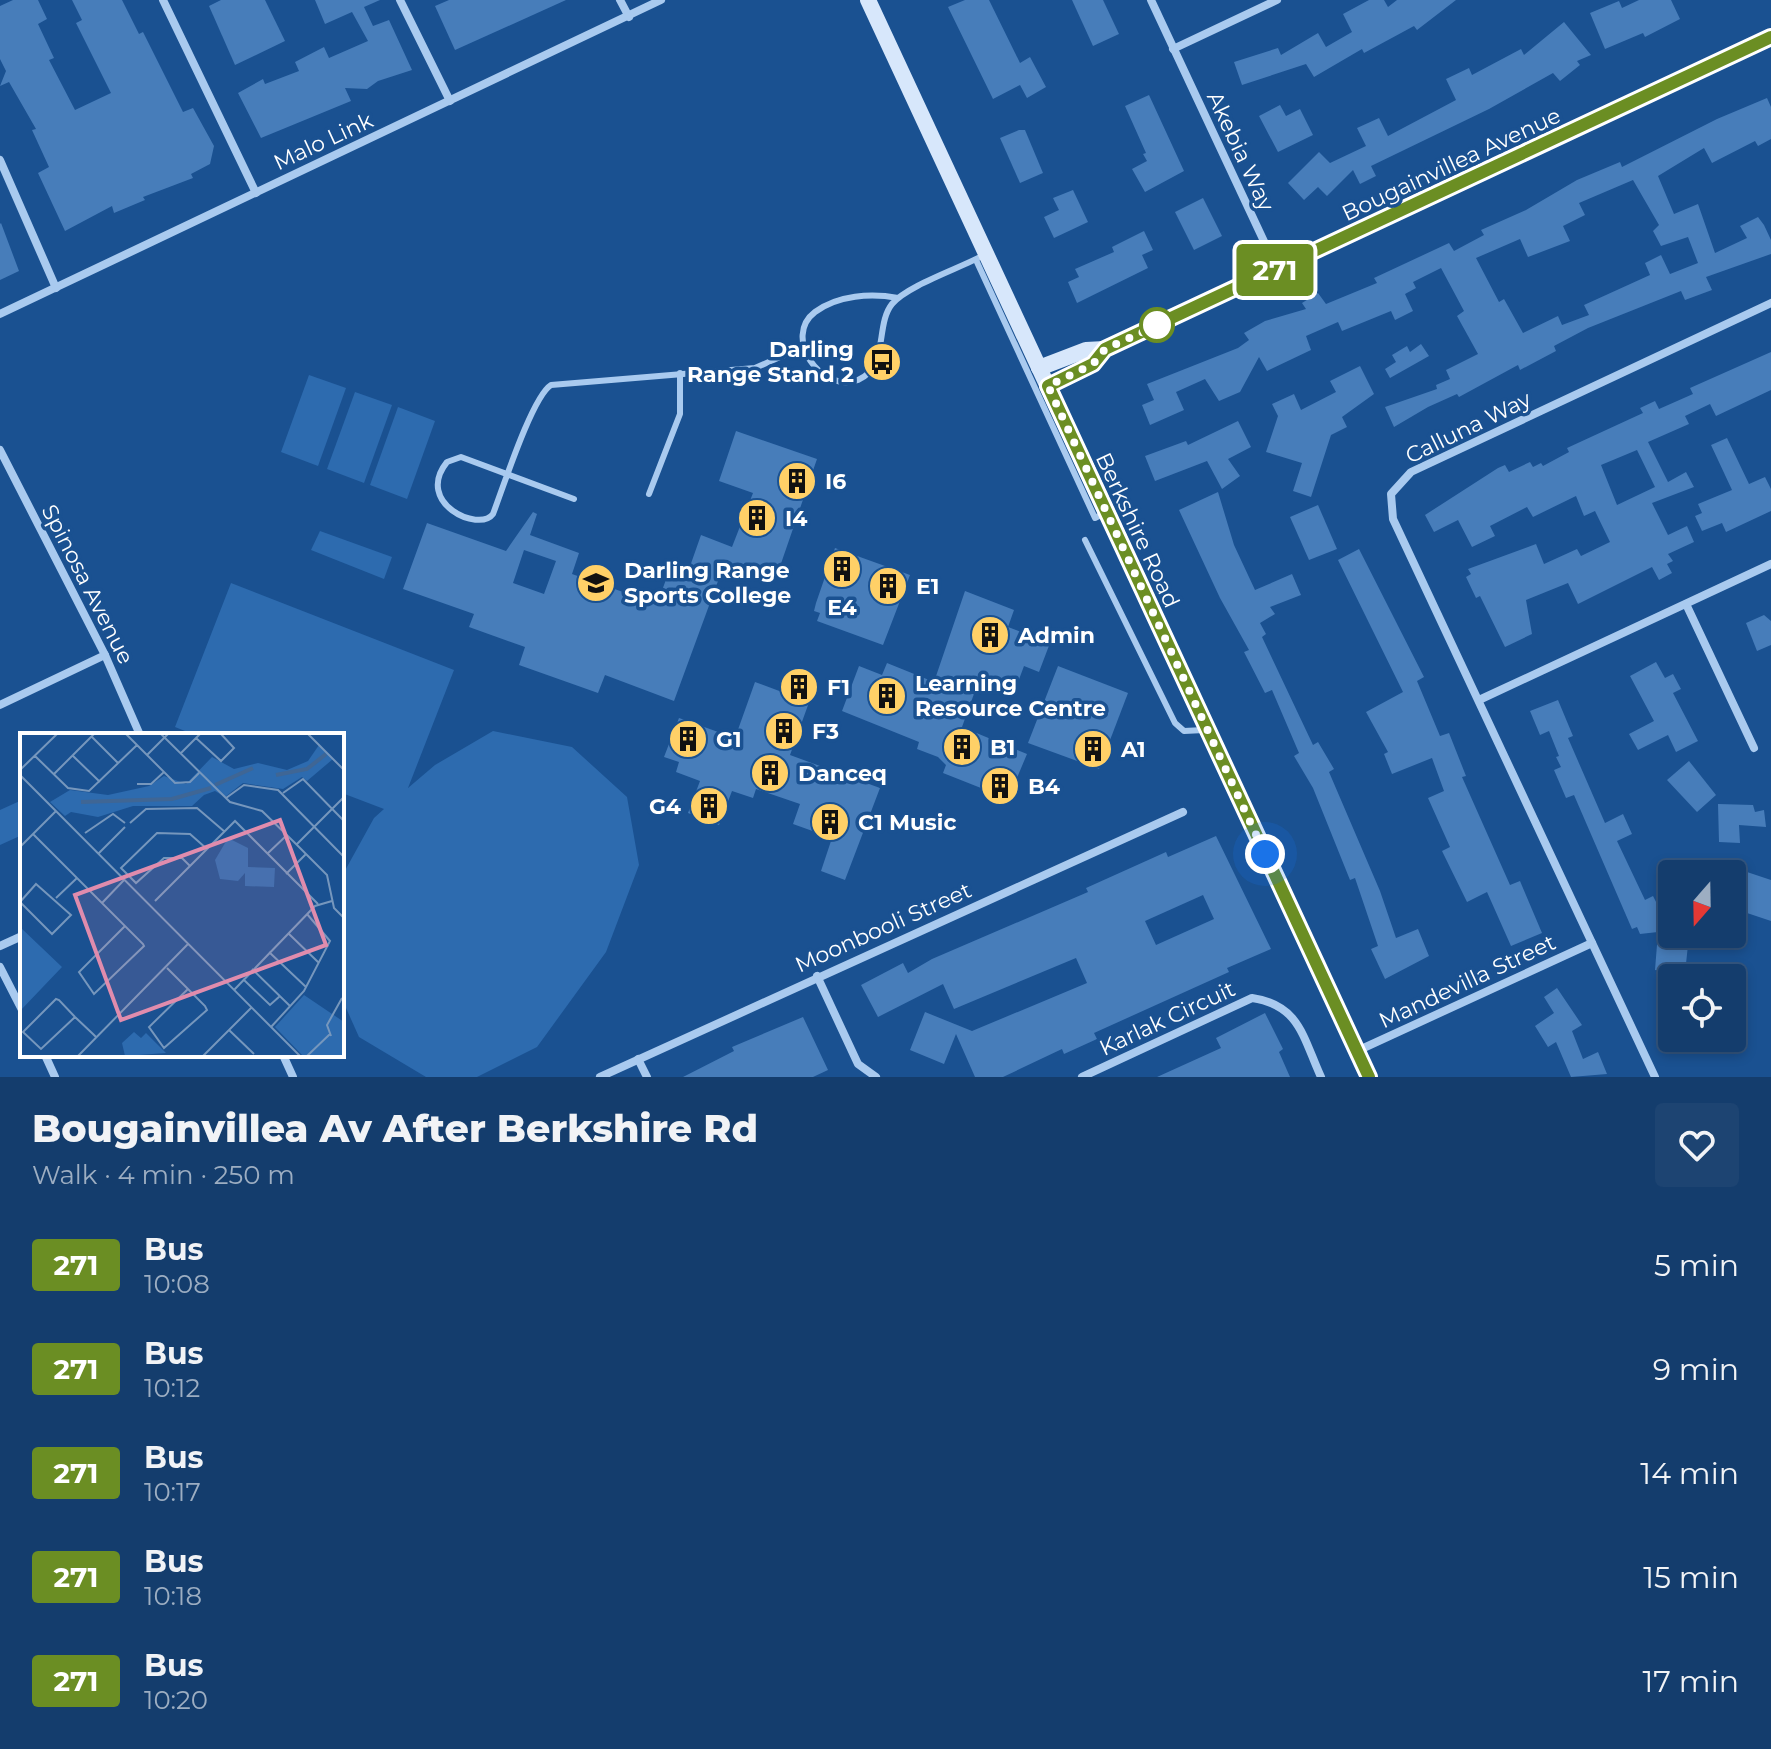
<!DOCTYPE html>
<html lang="en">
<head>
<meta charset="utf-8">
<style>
  body { margin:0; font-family:Montserrat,sans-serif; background:#1d4472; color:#f1f3f6; height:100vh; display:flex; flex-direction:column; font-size:30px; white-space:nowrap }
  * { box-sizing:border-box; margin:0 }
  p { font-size:26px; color:#9daec2 }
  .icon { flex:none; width:44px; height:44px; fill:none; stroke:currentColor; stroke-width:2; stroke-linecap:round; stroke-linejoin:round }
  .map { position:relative; height:1077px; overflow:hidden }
  .drawer { display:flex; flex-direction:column; background:#143d6d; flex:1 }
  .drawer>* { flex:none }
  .badge { padding:0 16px; border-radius:6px; font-size:28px; line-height:52px }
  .needle { width:52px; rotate:200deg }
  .tools { position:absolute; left:1658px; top:860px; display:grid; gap:16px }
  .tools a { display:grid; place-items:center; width:88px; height:88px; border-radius:8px; background:#143d6d; box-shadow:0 4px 12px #0003,0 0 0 2px #335680; font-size:40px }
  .you { position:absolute; width:40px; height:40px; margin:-20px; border:6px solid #fff; border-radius:50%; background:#1a73e8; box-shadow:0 0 0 12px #1a73e833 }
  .map>.badge { position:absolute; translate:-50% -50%; box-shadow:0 0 0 4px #fff }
  .round { display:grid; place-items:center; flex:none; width:84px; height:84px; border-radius:8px; background:#1d4472 }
  .overview { display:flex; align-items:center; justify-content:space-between; height:136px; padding:0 32px }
  h1 { font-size:38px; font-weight:800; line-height:60px }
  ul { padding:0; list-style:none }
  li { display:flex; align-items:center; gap:24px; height:104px; padding:0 32px }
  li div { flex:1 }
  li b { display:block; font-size:30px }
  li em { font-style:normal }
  li .badge { min-width:88px; font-weight:700; text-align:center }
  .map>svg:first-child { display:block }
</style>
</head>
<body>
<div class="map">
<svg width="1771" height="1077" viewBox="0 0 1771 1077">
  <rect width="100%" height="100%" fill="#1a5191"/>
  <g fill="#2d6baf">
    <polygon points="309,375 346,388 318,466 281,452"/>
    <polygon points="355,392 392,405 364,483 327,469"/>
    <polygon points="398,407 435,421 407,499 370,485"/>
    <polygon points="320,531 392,557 384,579 311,550"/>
    <polygon points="231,583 454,670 408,788 435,765 493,731 572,747 627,797 639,865 606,952 537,1047 477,1077 426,1077 359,1037 342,999 342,876 374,818 384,809 342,793 342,735 195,735 175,727"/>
    <polygon points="22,800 22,835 0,845 0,810"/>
  </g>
  <g fill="#477dba" fill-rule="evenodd">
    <polygon points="13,0 38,0 47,19 38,24 54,58 49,60 75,110 111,93 76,23 82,20 72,0 122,0 139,34 143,32 183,112 193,108 214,146 210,164 191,174 193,178 143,197 145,200 114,213 112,206 65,231 38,173 49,167 32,130 36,129 9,82 0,86 6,71 0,59 0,6"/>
    <polygon points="221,0 265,0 285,41 235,65 209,6"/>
    <polygon points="315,0 380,0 364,7 373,26 389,20 412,70 378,81 367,89 345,88 351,101 261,138 238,93 263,79 265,84 299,71 295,62 324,47 329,58 368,41 352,12 325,24"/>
    <polygon points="449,0 566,0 455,50 435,6"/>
    <polygon points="965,0 989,0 1020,63 1030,57 1046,87 1027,98 1020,85 993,99 948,7"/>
    <polygon points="1072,0 1103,0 1119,34 1093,46"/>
    <polygon points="1369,0 1384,0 1388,7 1397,0 1456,0 1417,30 1414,26 1364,53 1362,49 1314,77 1306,64 1242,85 1234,62 1278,48 1281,55 1318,33 1326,47 1352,32 1343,14"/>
    <polygon points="1639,0 1671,0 1680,19 1645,37 1643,33 1605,49 1590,13 1619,1 1622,8"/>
    <polygon points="1564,22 1591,55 1577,61 1580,65 1560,81 1553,73 1489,109 1371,166 1376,176 1360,184 1353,170 1327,196 1318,187 1304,200 1288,183 1319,152 1330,163 1366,146 1357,128 1379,118 1388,136 1456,100 1446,79 1469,68 1472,75 1521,49 1524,55"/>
    <polygon points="1149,95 1184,171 1145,192 1132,169 1147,161 1143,154 1146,153 1125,106"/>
    <path d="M 1767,98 L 1771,107 L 1771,139 L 1758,146 L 1755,141 L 1712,163 L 1704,148 L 1658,176 L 1674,214 L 1698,204 L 1715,253 L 1747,238 L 1740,226 L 1758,217 L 1764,225 L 1771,240 L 1771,254 L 1706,277 L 1712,290 L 1685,300 L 1681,291 L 1588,328 L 1554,346 L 1556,351 L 1539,360 L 1520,370 L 1518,365 L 1459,397 L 1457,394 L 1428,407 L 1394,427 L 1385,407 L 1437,389 L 1436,385 L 1450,379 L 1446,370 L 1478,354 L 1457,316 L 1464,311 L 1441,268 L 1413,282 L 1416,288 L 1405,294 L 1413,311 L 1395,320 L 1391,311 L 1342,331 L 1338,322 L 1306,336 L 1311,350 L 1267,371 L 1259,357 L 1240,392 L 1219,401 L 1205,379 L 1176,392 L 1184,410 L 1150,425 L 1142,405 L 1154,400 L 1147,384 L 1238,348 L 1249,340 L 1244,333 L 1265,321 L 1306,309 L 1302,303 L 1318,293 L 1326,304 L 1377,283 L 1374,278 L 1449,243 L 1454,251 L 1484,235 L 1481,230 L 1526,210 L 1577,180 L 1620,162 L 1622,167 L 1717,119 ZM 1633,180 L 1659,225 L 1653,231 L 1661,246 L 1688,237 L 1698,263 L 1670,274 L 1661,255 L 1645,263 L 1650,275 L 1584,305 L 1589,315 L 1562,325 L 1558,316 L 1523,333 L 1504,299 L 1499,302 L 1476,258 L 1520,239 L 1528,257 L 1570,241 L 1563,226 L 1585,215 L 1579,203 Z"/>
    <polygon points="1280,105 1286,116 1300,109 1313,135 1278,152 1259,116"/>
    <polygon points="1019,130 1025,130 1043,173 1020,183 1000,138"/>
    <polygon points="1073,190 1088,222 1054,238 1044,217 1059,210 1053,198"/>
    <polygon points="1203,198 1222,236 1194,250 1175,212"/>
    <polygon points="1,223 19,271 0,280 0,224"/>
    <polygon points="1144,231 1153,250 1142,255 1148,268 1077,303 1068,282 1079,277 1075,269 1114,252 1112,247"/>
    <polygon points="1421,344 1429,356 1390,378 1385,369 1396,362 1392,355 1407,346 1410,352"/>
    <path d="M 1771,352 L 1771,390 L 1716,416 L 1710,404 L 1685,416 L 1689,424 L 1648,442 L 1668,482 L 1686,472 L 1694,487 L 1652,503 L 1668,535 L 1687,526 L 1694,542 L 1668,554 L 1673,561 L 1667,564 L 1672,573 L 1659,580 L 1652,567 L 1578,604 L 1568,583 L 1526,600 L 1532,634 L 1505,647 L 1480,596 L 1476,598 L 1466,577 L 1471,574 L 1468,569 L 1536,544 L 1544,564 L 1577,549 L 1581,556 L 1610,542 L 1595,511 L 1584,516 L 1576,496 L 1533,517 L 1527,507 L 1490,526 L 1495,536 L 1472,547 L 1458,520 L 1434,532 L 1425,515 L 1498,468 L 1505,465 L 1509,472 L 1530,462 L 1533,467 L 1541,463 L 1543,466 L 1569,452 L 1567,448 L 1643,413 L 1640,408 L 1655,401 L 1659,409 L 1693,394 L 1690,388 ZM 1637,450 L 1655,487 L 1617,505 L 1601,465 Z"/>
    <polygon points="1360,366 1374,394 1342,417 1347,427 1331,435 1311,497 1293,491 1302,463 1266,452 1278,416 1272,404 1294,394 1301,410 1336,392 1330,381"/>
    <polygon points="1238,421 1251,447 1228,459 1240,476 1222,489 1207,461 1155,481 1145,456 1186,441 1188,445"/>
    <path d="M 736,431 L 817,459 L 775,581 L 725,562 L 674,701 L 605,675 L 598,693 L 519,665 L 525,647 L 469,627 L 474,614 L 403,589 L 427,523 L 506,551 L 533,512 L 537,514 L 530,535 L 579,553 L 572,574 L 657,604 L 671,566 L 688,572 L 701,535 L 732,547 L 753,493 L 719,481 ZM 524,550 L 556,561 L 544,594 L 513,583 Z"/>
    <polygon points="1727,438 1749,484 1765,477 1771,489 1771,511 1726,532 1722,523 1702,531 1695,516 1702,513 1698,504 1732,490 1711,445"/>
    <polygon points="1218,492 1234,545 1255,590 1292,574 1301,595 1270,607 1275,614 1260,623 1266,634 1262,637 1313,745 1318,742 1334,769 1329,772 1380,891 1396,938 1418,929 1429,956 1385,979 1371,949 1378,946 1355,878 1350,880 1313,788 1294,756 1299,753 1272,690 1265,693 1244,652 1249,650 1220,598 1179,510"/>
    <polygon points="1318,505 1337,549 1309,560 1290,517"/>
    <polygon points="835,548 910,575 883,645 817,621 820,613 814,611 816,603"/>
    <polygon points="1359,549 1424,677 1417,681 1440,736 1449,733 1466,776 1462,777 1510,885 1520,881 1542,933 1511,946 1487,892 1467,902 1442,851 1450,847 1428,798 1444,791 1432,758 1392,774 1384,754 1388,752 1366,712 1403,692 1338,560"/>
    <polygon points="965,591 1014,610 1008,627 1050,643 1039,672 1024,666 1014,693 979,680 962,727 1027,754 1006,804 983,796 986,790 943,773 946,765 938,757 917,749 919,742 842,711 859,666 882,675 887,663 934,682"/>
    <polygon points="1764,615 1771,621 1771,645 1757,651 1746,623"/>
    <polygon points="1656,662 1665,678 1673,674 1681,689 1673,693 1698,741 1676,752 1668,735 1638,750 1629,734 1654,721 1630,676"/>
    <polygon points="1058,666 1128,693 1099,769 1028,743"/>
    <polygon points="789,673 816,683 790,755 880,788 845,880 821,871 832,838 793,824 800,804 756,789 753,798 732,791 719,825 688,813 700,781 676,772 679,762 664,757 679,718 735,738 755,682 782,692"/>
    <polygon points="1558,700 1573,736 1568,738 1605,823 1623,814 1632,834 1617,841 1645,900 1653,896 1675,939 1688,945 1685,973 1655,970 1658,932 1640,934 1637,927 1632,929 1574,795 1566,798 1554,770 1561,767 1556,757 1559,756 1549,731 1540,735 1530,711"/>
    <polygon points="1689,761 1716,795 1697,812 1667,780"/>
    <polygon points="1718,804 1753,805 1755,812 1764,810 1766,827 1739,825 1740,843 1719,842"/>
    <path d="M 1216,836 L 1271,949 L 1227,968 L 1229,972 L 1094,1033 L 1097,1039 L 1064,1054 L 1062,1049 L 1003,1077 L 975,1077 L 956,1034 L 944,1064 L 910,1050 L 925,1012 L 972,1031 L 1087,983 L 1076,958 L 954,1009 L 943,984 L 878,1017 L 861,985 L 903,963 L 908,973 L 932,959 L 1088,892 L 1086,888 L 1166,852 L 1168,857 ZM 1203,895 L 1214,919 L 1156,945 L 1145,921 Z"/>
    <polygon points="1732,867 1771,880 1771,921 1732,908"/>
    <polygon points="1557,988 1582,1025 1572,1031 1583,1059 1598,1052 1607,1074 1571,1077 1556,1042 1548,1047 1535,1026 1554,1013 1544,997"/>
    <polygon points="1265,1013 1283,1049 1279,1052 1290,1077 1157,1077 1221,1048 1216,1038"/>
    <polygon points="803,1017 828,1070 813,1077 683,1077 734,1051 732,1047"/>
  </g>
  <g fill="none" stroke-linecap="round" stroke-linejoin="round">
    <g stroke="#a9caef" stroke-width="6">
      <polyline points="976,260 1095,518 1105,513"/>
      <path d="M 898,298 C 871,293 838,295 815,312 C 782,337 821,394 858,380 C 889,367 875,325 892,304 C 908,285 961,268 984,255"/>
      <polyline points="649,494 680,414 680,373"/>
      <path d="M 574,499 L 461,457 L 447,462 C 414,503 479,533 493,514 C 503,488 532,397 551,385 L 755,368 L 789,353 L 808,356"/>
      <polyline points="1085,540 1175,723 1184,731 1204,730"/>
    </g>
    <g stroke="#a9caef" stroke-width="8">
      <polyline points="163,0 256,193"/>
      <polyline points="400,0 450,101"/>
      <polyline points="620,0 629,17"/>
      <polyline points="1151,0 1277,269"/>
      <polyline points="1173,49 1277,0"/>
      <polyline points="0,160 56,288"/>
      <polyline points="0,314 661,0"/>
      <polyline points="0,450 105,655 140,735"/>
      <polyline points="1686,604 1754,748"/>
      <polyline points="1479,700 1771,564"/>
      <polyline points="0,705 105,655"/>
      <polyline points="0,946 22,936"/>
      <polyline points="0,967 22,1010"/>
      <polyline points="817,976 858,1064 876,1077"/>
      <polyline points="1357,1051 1592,943"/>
      <polyline points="45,1055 55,1077"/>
      <polyline points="283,1055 293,1077"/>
      <polyline points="638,1059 647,1077"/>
      <polyline points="600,1077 1183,812"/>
      <path d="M 1082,1077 L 1252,998 C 1300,1005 1303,1038 1321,1077"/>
      <polyline points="1655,1077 1393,519 1391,494 1411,472 1771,303"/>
    </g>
    <g stroke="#d7e7fb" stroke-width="16">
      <polyline points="868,0 1369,1077"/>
      <polyline points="1039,368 1086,350 1105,349 1771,37"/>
      <polyline points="1048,386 1093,364 1105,349"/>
    </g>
  </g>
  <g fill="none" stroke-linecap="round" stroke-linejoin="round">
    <defs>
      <polyline id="line" points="1369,1077 1048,386 1093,364 1105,349 1771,37"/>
    </defs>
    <use href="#line" stroke="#fff" stroke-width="18"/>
    <use href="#line" stroke="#6b8e23" stroke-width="12"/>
    <polyline stroke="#fff" stroke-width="8" stroke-dasharray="0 14.4" points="1157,325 1163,323 1105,349 1093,364 1048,386 1265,854"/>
  </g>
  <defs>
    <symbol id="bus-disc" viewBox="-11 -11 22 22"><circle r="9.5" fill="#ffd067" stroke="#1a5191"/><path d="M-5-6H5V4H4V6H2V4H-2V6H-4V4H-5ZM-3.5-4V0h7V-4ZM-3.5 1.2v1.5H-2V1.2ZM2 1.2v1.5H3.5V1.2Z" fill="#111"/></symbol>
    <symbol id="building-disc" viewBox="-11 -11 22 22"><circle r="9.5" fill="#ffd067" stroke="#1a5191"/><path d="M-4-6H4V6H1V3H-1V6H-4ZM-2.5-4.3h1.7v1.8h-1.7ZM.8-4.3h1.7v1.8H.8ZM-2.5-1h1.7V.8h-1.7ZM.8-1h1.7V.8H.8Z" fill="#111"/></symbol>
    <symbol id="school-disc" viewBox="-11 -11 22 22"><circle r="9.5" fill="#ffd067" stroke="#1a5191"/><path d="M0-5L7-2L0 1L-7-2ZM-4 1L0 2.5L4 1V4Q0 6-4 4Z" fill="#111"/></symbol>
  </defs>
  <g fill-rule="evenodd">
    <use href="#bus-disc" x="860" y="340" width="44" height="44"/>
    <use href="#building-disc" x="775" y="459" width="44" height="44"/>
    <use href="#building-disc" x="735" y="496" width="44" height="44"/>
    <use href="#building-disc" x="820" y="547" width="44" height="44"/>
    <use href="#school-disc" x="574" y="561" width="44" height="44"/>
    <use href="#building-disc" x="866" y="564" width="44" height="44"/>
    <use href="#building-disc" x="968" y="613" width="44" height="44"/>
    <use href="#building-disc" x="777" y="665" width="44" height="44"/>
    <use href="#building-disc" x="865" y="674" width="44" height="44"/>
    <use href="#building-disc" x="762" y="709" width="44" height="44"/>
    <use href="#building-disc" x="666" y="717" width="44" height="44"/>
    <use href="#building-disc" x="940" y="725" width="44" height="44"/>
    <use href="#building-disc" x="1071" y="727" width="44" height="44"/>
    <use href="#building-disc" x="748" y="751" width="44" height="44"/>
    <use href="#building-disc" x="978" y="764" width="44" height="44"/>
    <use href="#building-disc" x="687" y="784" width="44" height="44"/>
    <use href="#building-disc" x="808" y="800" width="44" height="44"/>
  </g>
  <circle fill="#fff" stroke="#6b8e23" stroke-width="4" cx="1157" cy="325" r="16"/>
  <g text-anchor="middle" stroke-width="7" stroke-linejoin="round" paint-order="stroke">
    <g font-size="22" fill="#fff" stroke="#1a5191">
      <text transform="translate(323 141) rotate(-25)" y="8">Malo Link</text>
      <text transform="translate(1241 151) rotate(65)" y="8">Akebia Way</text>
      <text transform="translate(1451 164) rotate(-25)" y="8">Bougainvillea Avenue</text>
      <text transform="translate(1468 427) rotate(-26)" y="8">Calluna Way</text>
      <text transform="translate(1138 530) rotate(65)" y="8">Berkshire Road</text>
      <text transform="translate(88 584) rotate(63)" y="8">Spinosa Avenue</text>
      <text transform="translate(883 927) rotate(-24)" y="8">Moonbooli Street</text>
      <text transform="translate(1467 981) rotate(-25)" y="8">Mandevilla Street</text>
      <text transform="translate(1167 1018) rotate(-25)" y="8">Karlak Circuit</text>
    </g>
    <g font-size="22" font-weight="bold" fill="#fff" stroke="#1a5191" text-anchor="start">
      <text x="854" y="357" text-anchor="end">Darling<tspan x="854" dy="25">Range Stand 2</tspan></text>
      <text x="825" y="489">I6</text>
      <text x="785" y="526">I4</text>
      <text x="624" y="578">Darling Range<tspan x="624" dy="25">Sports College</tspan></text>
      <text x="916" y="594">E1</text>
      <text x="842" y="615" text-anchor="middle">E4</text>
      <text x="1018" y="643">Admin</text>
      <text x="915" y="691">Learning<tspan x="915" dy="25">Resource Centre</tspan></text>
      <text x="827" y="695">F1</text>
      <text x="812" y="739">F3</text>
      <text x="716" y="747">G1</text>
      <text x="990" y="755">B1</text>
      <text x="1121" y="757">A1</text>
      <text x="798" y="781">Danceq</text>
      <text x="1028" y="794">B4</text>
      <text x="681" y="814" text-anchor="end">G4</text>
      <text x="858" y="830">C1 Music</text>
    </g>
  </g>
  <g transform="translate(20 733)">
    <rect width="324" height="324" fill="#1a5191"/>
    <path d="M 299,12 L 313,26 L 287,48 L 282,44 L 263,56 L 223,50 L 205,64 L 195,58 L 184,62 L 172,73 L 113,73 L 78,84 L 51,79 L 45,83 L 30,69 L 50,57 L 88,62 L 129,53 L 144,43 L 166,51 L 192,24 L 214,36 L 238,30 L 267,37 L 288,28 ZM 208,105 L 228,115 L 228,134 L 255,135 L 254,154 L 225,153 L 225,140 L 218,148 L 200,146 L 195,127 ZM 0,194 L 42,234 L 0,278 ZM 284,262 L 324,289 L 324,323 L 283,323 L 255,294 ZM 114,299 L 121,305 L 126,300 L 146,320 L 105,323 L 102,310 Z" fill="#2d6baf"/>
    <path fill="none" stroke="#3f6695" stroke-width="4" d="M 256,42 L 287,36 L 306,21M 195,52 L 233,35M 61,69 L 152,66 L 191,55"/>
    <path fill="none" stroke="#7697bd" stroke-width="2" d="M 106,1 L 155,50 L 170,49 L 179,40M 141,1 L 210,69 L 242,78 L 274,109 L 307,142 L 314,175 L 324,185M 288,1 L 324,37M 71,3 L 98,30M 176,5 L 201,28 L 214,15 L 201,1M 161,20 L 180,1M 52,22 L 80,49M 127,22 L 148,1M 15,23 L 48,55 L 69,58 L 117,12M 0,37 L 37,1M 34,41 L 74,1M 1,43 L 280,323M 117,51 L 131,51 L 144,39M 263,60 L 283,46 L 324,88M 206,65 L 224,52 L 258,57 L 324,124M 110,90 L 126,76 L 177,75 L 205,99M 65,100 L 93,81 L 105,90M 13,101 L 123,211 L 124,213 L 74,261 L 59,239 L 105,193M 277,111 L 324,64M 0,114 L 36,78M 78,121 L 105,94M 247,121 L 267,102M 170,133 L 162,125 L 144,125 L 116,150 L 101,135 L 137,100 L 170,101 L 187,116M 266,141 L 286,121M 16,151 L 51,182 L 32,201 L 0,169 ZM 36,165 L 57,145M 135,168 L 215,88 L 298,171M 82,170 L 104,147M 268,200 L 299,230M 249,219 L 286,254M 147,235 L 185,273 L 187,277 L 144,315 L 129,294 L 168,256M 232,236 L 270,273M 223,246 L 250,272 L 260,263M 214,257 L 295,173 L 312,168M 55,284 L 21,316 L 3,299 L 36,266 L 39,267 L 55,284 L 73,301 L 77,305M 251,294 L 284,258 L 310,208 L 287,181M 209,297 L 234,321M 311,303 L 307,292 L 322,265M 58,323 L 168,211M 183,323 L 232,274M 287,323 L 310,301"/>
    <path fill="#e08cad" fill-opacity="0.15" stroke="#e08cad" stroke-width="4" d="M 260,87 L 306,212 L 101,287 L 55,162 Z"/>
    <rect width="324" height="324" fill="none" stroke="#fff" stroke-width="4"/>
  </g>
</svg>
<div class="tools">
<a><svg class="needle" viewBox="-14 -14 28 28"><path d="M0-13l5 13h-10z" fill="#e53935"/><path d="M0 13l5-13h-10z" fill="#9daec2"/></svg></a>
<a><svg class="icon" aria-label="locate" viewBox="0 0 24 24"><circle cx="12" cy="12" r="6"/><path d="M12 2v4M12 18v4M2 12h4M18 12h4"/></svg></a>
</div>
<div class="you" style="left:1265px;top:854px"></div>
<b class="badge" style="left:1275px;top:270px;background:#6b8e23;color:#fff">271</b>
</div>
<section class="drawer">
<div class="overview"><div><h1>Bougainvillea Av After Berkshire Rd</h1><p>Walk · 4 min · 250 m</p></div><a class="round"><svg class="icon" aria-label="heart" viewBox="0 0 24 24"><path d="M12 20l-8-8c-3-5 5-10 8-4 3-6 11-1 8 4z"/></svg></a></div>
<ul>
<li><span class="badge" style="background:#6b8e23;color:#fff">271</span><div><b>Bus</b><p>10:08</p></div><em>5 min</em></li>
<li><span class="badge" style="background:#6b8e23;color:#fff">271</span><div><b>Bus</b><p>10:12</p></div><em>9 min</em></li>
<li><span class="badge" style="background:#6b8e23;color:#fff">271</span><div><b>Bus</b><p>10:17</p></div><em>14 min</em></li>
<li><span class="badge" style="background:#6b8e23;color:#fff">271</span><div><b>Bus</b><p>10:18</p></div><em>15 min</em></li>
<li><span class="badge" style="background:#6b8e23;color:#fff">271</span><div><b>Bus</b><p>10:20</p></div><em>17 min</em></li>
</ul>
</section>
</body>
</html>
